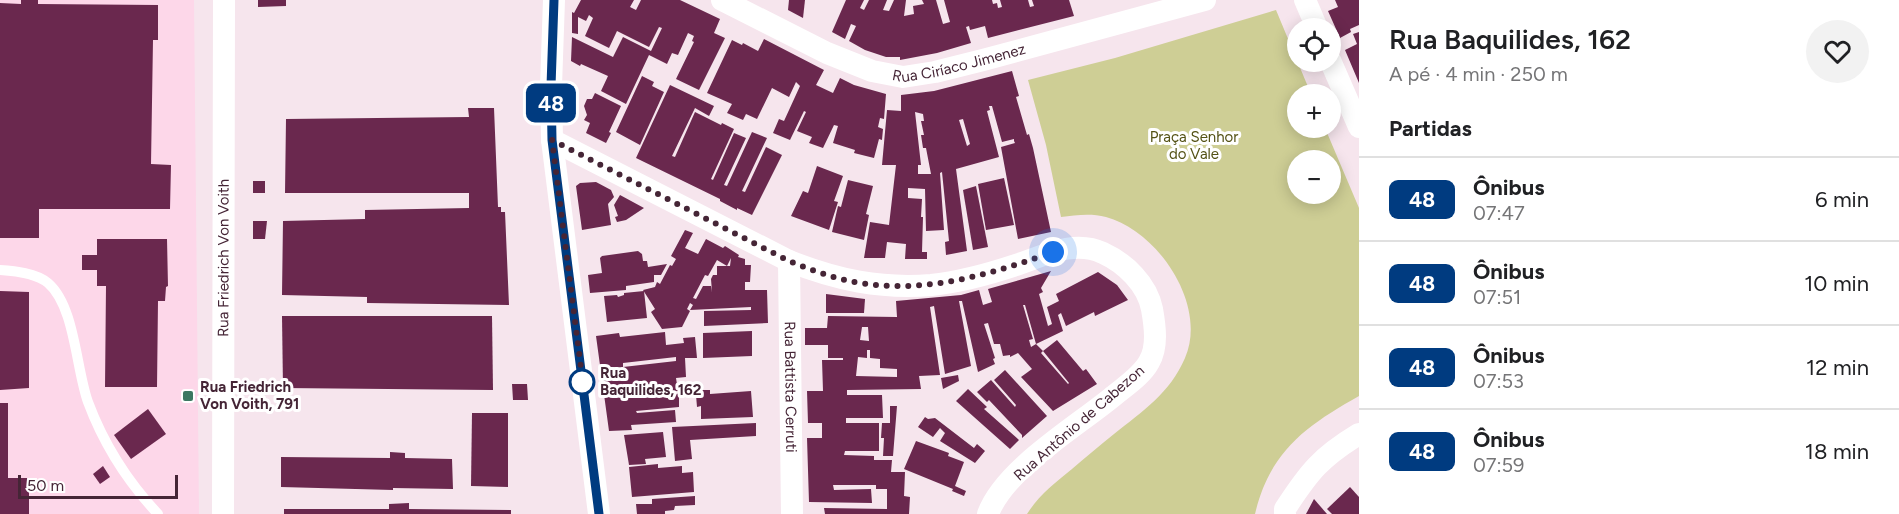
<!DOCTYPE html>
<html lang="pt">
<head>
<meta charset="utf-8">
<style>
  body { margin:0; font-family:Figtree,sans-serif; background:#f2f2f2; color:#202124; height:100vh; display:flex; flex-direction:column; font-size:22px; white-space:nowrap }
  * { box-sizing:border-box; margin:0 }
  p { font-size:20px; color:#757577 }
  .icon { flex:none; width:33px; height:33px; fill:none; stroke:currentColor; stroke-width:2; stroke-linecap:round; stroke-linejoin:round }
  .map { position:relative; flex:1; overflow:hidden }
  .details { display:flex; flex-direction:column; background:#fff; width:540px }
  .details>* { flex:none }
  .badge { padding:0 12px; border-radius:9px; font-size:21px; line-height:39px }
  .tools { position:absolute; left:1287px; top:18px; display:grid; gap:12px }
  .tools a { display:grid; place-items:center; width:54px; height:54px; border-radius:50%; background:#fff; box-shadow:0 3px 15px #0003; font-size:30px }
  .scale { position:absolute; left:18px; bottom:15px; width:160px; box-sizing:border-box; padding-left:6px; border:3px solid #452536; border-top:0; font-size:16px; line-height:21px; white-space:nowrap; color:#452536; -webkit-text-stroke:4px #fff; paint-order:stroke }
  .you { position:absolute; width:30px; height:30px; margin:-15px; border:4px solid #fff; border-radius:50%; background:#1a73e8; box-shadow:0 0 0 9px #1a73e833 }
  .map>.badge { position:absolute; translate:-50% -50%; box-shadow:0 0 0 3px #fff }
  h2 { padding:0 30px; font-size:22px; line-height:54px }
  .round { display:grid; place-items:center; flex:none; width:63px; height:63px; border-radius:32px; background:#f2f2f2 }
  .summary { display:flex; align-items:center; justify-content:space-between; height:102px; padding:0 30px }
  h1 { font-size:28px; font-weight:600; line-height:45px }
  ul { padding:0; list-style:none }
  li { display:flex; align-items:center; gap:18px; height:84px; padding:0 30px; border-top:2px solid #e0e0e0 }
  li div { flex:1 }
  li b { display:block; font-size:22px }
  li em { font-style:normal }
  li .badge { min-width:66px; font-weight:700; text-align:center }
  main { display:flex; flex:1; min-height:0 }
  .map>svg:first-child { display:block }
</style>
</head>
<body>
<main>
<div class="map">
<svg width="1359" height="514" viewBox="0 0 1359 514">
  <rect width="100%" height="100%" fill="#f6e5ed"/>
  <polygon fill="#fdd7e9" points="0,0 194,0 199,514 0,514"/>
  <path fill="#cece95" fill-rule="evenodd" d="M 1276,10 L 1311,94 L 1298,94 L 1298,128 L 1325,128 L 1359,208 L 1359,396 C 1306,426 1270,451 1255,514 L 1027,514 C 1039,495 1055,483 1072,469 C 1086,457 1100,445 1114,434 C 1143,411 1170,393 1185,358 C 1208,305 1158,231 1106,217 C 1091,213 1076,215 1061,217 L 1046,145 L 1028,80 L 1115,58 ZM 1298,160 L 1330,160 L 1330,194 L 1298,194 Z"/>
  <g fill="#6a284e" fill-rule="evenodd">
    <polygon points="21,0 38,0 38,4 158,5 158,40 153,40 151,164 171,165 170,209 39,209 39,238 0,238 0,3 21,4"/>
    <polygon points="258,0 286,0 286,6 258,7"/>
    <polygon points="581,0 634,0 630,7 636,10 641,0 680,0 720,19 714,33 725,38 699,90 676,79 694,42 692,41 694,36 688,33 678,55 672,53 667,64 649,55 626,104 601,91 608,76 581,64 580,66 571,61 572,37 613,57 623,37 651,51 662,28 659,27 649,47 617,31 609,48 585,36 593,18 589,15 586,21 578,17 578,34 572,33 572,12 574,13"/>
    <polygon points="789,0 805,0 803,18 788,10"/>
    <polygon points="846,0 864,0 860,8 864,10 869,0 887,0 883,10 889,11 894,0 906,0 904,16 914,14 913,6 924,4 922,0 936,0 943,24 950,22 944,0 992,0 993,4 997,3 998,8 1002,7 1000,0 1028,0 1030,7 1034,6 1032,0 1069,0 1074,16 988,38 985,26 970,30 969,26 966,27 971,43 937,53 900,60 900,57 886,57 865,50 849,41 856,26 851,24 845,39 832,32"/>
    <polygon points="1335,0 1359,0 1359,25 1350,29 1351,32 1340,38 1328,11 1338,7"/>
    <polygon points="1359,32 1359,83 1345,50 1357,44 1353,34"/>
    <polygon points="764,39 824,70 816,85 833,93 840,78 854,85 886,94 884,119 880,118 878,127 883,129 882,140 879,139 874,158 854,153 855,150 833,143 838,126 834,125 823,148 809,143 812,137 797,131 806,112 804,111 790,140 773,133 779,119 784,121 800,86 796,82 789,97 772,88 757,119 746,114 743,120 727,113 732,104 707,93 732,40 742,45 743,43 758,51"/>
    <path d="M 1012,71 L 1019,96 L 1016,97 L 1027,135 L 1029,134 L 1033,148 L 1051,232 L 1018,239 L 1001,147 L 1015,143 L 1014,141 L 1014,139 L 1002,142 L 992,106 L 989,106 L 990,110 L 987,111 L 999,157 L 956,169 L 967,251 L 946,255 L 945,242 L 949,241 L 942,172 L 940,173 L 944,230 L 926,231 L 925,189 L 908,188 L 908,198 L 922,199 L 921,217 L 923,217 L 922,252 L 927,252 L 927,259 L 905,259 L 906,244 L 887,242 L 885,258 L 864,258 L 870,222 L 889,225 L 896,165 L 882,165 L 887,110 L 901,111 L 901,95 L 934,91 ZM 915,112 L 923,114 L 924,121 L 921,121 L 924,135 L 921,135 L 923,148 L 926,148 L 931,174 L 918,174 L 918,165 L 921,165 ZM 963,119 L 970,144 L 967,146 L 959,120 Z"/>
    <polygon points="642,76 654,82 652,86 664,92 640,145 616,132"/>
    <polygon points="670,85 714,106 709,116 695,108 672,156 675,157 695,112 721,125 722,123 734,129 711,179 713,180 734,133 746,138 724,185 727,186 752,132 767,138 742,191 745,192 766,147 782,155 752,215 737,208 737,210 720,201 720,199 636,158"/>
    <polygon points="595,93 621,106 609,132 611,133 606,143 586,133 590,123 584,120 587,115 584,106 587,99 592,99"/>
    <polygon points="468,108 494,108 498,207 501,207 501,212 505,212 509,305 367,303 367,297 282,295 283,221 365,219 365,210 469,208 469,193 285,193 286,119 469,117"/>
    <polygon points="817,166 843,176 834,201 838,202 829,230 791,216 803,191 808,193"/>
    <polygon points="1004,178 1014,225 986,230 978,184"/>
    <polygon points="848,180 873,186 866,214 869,215 864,240 832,232 838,206 841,207"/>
    <rect x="253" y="181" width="12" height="12"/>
    <polygon points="596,182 611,190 614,197 608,204 611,225 582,230 576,186 580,183"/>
    <polygon points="976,186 988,247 973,250 963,190"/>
    <polygon points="620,195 644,208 626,220 617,222 615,217 618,216 614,205"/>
    <polygon points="253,221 267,221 265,239 253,239"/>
    <path d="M 685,230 L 693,233 L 685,248 L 698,254 L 706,239 L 723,248 L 725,246 L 739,255 L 738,257 L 745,259 L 745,265 L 751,265 L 750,282 L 745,282 L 745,290 L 767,290 L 768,323 L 704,326 L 704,311 L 751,310 L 751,307 L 690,310 L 693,305 L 690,303 L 687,309 L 690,311 L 682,327 L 662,329 L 651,312 L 655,309 L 643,290 L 655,287 L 657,282 L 660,284 L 670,265 L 672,266 L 676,259 L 671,256 ZM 731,258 L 730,266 L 717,266 L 717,275 L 713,275 L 711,279 L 712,292 L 711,286 L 703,286 L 696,299 L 693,298 L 705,275 L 708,276 L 717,260 L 727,266 Z"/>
    <polygon points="97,239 167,239 168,286 166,287 165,301 158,301 157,387 105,387 106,286 97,286 97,270 82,270 82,255 97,255"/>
    <polygon points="638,251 642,254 643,261 647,261 648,267 667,264 661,275 654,275 654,282 626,286 626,290 590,293 588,275 602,273 600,258 602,256"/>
    <path d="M 1051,271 L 1041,288 L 1043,292 L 1039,294 L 1048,326 L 1052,324 L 1047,307 L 1059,301 L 1056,294 L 1098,272 L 1117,285 L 1128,300 L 1095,316 L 1094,312 L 1066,326 L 1061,313 L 1058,315 L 1063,331 L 1036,344 L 1025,305 L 1023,305 L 1033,339 L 1029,340 L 1031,347 L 1036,344 L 1043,351 L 1041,353 L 1068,384 L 1069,383 L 1043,351 L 1057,340 L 1083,371 L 1086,369 L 1097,384 L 1053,411 L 1021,377 L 1032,369 L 1018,353 L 1010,357 L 1010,355 L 1003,356 L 1000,344 L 994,344 L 988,323 L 984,324 L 995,358 L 993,359 L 995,364 L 978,372 L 962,301 L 959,301 L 971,366 L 945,374 L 934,306 L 930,307 L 940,375 L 919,376 L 921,389 L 847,390 L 847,395 L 882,395 L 883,418 L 846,418 L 846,423 L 879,423 L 879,451 L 845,451 L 844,455 L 874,456 L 874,460 L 892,460 L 891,472 L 905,472 L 904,496 L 910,497 L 909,514 L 825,514 L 824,508 L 887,509 L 887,489 L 876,489 L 876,485 L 833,485 L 834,490 L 871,489 L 872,503 L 809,502 L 807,438 L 822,438 L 822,423 L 808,423 L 807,391 L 823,391 L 822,360 L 843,360 L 843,358 L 828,358 L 828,345 L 805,345 L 805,328 L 827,328 L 828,316 L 897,317 L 896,301 L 961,295 L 979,290 L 983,305 L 992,302 L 988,289 ZM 862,327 L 868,327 L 869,341 L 860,340 ZM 867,350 L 870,350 L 870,358 L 880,359 L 880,368 L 897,369 L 897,377 L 856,376 L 858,357 L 867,358 Z"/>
    <polygon points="0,291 29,292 29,388 0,390"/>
    <polygon points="644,291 647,318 607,322 604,296 617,295 618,297 624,295 624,293"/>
    <polygon points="826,294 865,299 864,313 826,313"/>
    <polygon points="282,316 492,316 493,390 283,388"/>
    <polygon points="752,331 752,356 703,358 703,333"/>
    <path d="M 665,332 L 666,345 L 684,343 L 683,338 L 695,337 L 697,358 L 685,358 L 686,377 L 676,378 L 678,391 L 623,395 L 624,398 L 687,393 L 687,397 L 679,397 L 679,407 L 636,411 L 637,413 L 675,410 L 676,422 L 631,425 L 632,430 L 609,431 L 596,336 L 619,333 L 620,337 ZM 676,357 L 676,361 L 623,367 L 623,363 Z"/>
    <polygon points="1005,370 1047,416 1022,438 1022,435 989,400 987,402 977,392 991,380 1015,407 1016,405 994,380"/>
    <polygon points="958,375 959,381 943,389 941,378"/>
    <polygon points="512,384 527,384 528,400 513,400"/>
    <polygon points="968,389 987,407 984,409 1019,440 1010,449 956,401"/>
    <polygon points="700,390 710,390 710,394 751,391 753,417 701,419 701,406 697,407 696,395 700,395"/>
    <polygon points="0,403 8,403 8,478 29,478 29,514 0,514"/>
    <polygon points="890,406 897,406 893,456 883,456 884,438 881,438 882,423 890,423"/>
    <polygon points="148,409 166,434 131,459 114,435"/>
    <polygon points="472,413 508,413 508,487 471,486"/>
    <polygon points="925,417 928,419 935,418 974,448 977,444 985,451 975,463 940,441 945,433 940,428 933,437 918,427"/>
    <polygon points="756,423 756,436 690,440 692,459 675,461 672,427"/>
    <polygon points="663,432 666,457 645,459 646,464 629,465 624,435"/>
    <polygon points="916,441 949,453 948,456 964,462 955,486 966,491 964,496 952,491 953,489 904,469"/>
    <polygon points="390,452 405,453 405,458 452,459 453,489 393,488 393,490 281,487 281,457 390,458"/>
    <polygon points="658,464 658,468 682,466 682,473 693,472 694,492 632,497 629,467"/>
    <polygon points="103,466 110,477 100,484 93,474"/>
    <polygon points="1350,487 1359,497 1359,514 1332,514 1327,509"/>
    <polygon points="695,496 695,505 675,506 674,510 665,511 665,514 637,514 636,504 652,504 652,499"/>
    <polygon points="1314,499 1327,514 1306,514"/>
    <polygon points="409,503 409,509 511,510 511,514 284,514 284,509 389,509 389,504"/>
  </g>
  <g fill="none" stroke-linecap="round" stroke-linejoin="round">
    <path stroke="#fff" stroke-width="10" d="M 0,270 C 15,271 36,273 48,283 C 75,306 76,369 88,402 C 104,445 127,481 158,514"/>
    <g stroke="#fff" stroke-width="22">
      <polyline points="554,0 551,86 552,140 599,514"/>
      <path id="s1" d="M 722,0 L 827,53 L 872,71 L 903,77 L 935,72 L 983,60 L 1205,0"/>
      <polyline points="1305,0 1317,28"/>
      <polyline points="1330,60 1359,127"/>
      <path d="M 552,140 L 789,261 C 837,280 880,289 931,285 C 960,282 989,274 1016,265 C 1043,256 1074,239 1103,253 C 1125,263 1147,284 1152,309 C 1155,326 1158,347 1149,362 C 1142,375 1127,385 1116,394 C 1078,426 1005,468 988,514"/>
      <path id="s2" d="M 789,261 L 792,514"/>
      <path id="s3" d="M 223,514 L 224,0"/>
      <path d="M 1285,514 L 1285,509 C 1309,472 1321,457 1359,434"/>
    </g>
  </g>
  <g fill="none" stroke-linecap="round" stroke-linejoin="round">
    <defs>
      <polyline id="line" points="554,0 551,86 552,140 599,514"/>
    </defs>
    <use href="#line" stroke="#fff" stroke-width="14"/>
    <use href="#line" stroke="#003b80" stroke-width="9"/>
    <path stroke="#452536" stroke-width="6" stroke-dasharray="0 10.8" d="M 582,382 L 583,384 L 552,140 L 789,261 C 812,270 835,279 860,283 C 926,294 992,274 1053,252"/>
  </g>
  <circle fill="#fff" stroke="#003b80" stroke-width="3" cx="582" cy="382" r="12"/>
  <rect fill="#3c7862" stroke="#fff" stroke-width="2" x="182" y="390" width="12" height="12" rx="3"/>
  <g text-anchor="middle" stroke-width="6" stroke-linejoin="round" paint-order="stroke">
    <g font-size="15" fill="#452536" stroke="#fff">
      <text dy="5" stroke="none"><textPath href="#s1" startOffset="255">Rua Ciríaco Jimenez</textPath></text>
      <text dy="5" stroke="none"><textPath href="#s3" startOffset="256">Rua Friedrich Von Voith</textPath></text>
      <text dy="5" stroke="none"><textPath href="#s2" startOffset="126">Rua Battista Cerruti</textPath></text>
      <text transform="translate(1079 423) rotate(-41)" y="5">Rua Antônio de Cabezon</text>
    </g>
    <g font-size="15" fill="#545215" stroke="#fff">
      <text x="1194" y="142">Praça Senhor<tspan x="1194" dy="17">do Vale</tspan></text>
    </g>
    <g font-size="15" font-weight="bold" fill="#452536" stroke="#fff" text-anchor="start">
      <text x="600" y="378">Rua<tspan x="600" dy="17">Baquilides, 162</tspan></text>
    </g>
    <g font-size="15" font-weight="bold" fill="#452536" stroke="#fff" text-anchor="start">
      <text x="200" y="392">Rua Friedrich<tspan x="200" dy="17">Von Voith, 791</tspan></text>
    </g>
  </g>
</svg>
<div class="tools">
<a><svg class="icon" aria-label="locate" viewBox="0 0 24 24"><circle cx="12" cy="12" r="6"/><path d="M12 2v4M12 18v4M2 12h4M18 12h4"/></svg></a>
<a>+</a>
<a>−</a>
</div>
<div class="scale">50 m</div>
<div class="you" style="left:1053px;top:252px"></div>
<b class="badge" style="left:551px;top:103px;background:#003b80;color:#fff">48</b>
</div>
<section class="details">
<div class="summary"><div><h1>Rua Baquilides, 162</h1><p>A pé · 4 min · 250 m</p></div><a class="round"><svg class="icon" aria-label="heart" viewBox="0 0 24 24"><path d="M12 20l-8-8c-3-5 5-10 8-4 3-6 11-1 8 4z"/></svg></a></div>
<h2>Partidas</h2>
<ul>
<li><span class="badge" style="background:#003b80;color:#fff">48</span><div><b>Ônibus</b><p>07:47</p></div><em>6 min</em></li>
<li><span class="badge" style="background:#003b80;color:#fff">48</span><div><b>Ônibus</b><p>07:51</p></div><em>10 min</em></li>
<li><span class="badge" style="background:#003b80;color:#fff">48</span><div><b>Ônibus</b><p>07:53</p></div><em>12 min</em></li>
<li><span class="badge" style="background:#003b80;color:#fff">48</span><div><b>Ônibus</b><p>07:59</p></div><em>18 min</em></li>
</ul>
</section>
</main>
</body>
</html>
